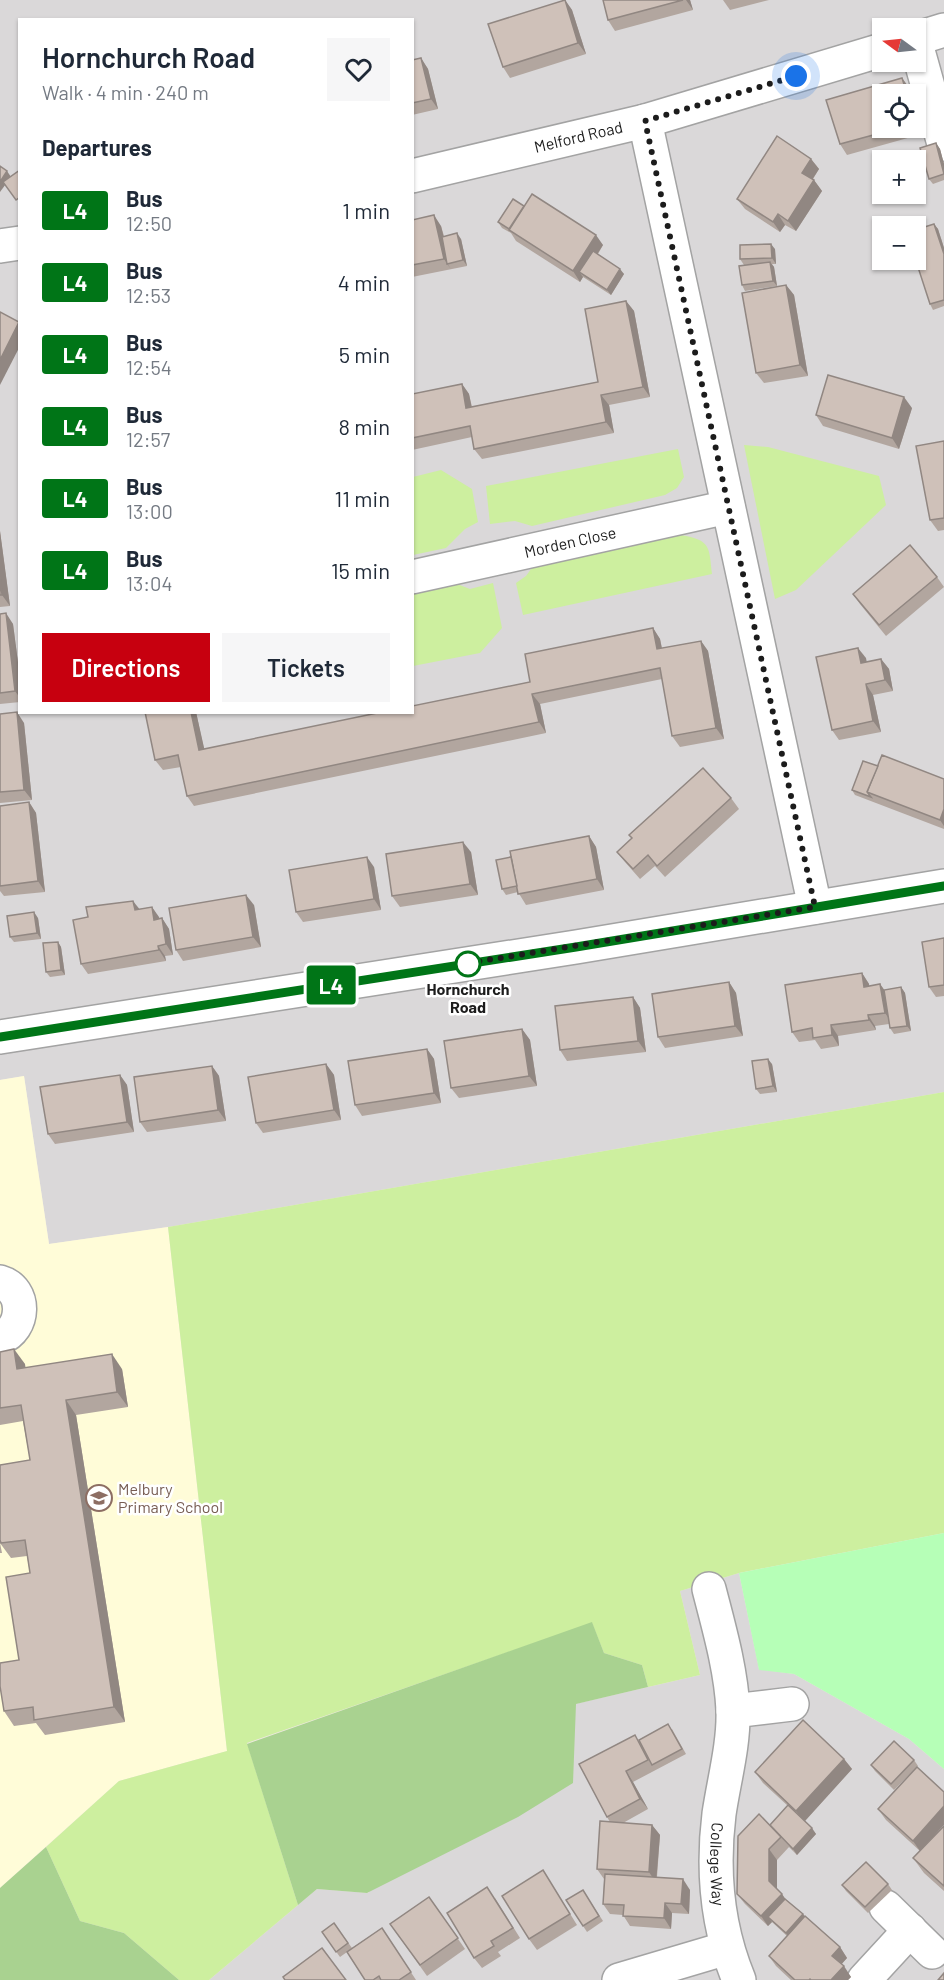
<!DOCTYPE html>
<html lang="en">
<head>
<meta charset="utf-8">
<style>
  body { margin:0; font-family:Barlow,sans-serif; background:#f6f6f7; color:#1f2937; height:100vh; display:flex; flex-direction:column; font-size:22px; white-space:nowrap }
  * { box-sizing:border-box; margin:0 }
  p { font-size:20px; color:#747a83 }
  .icon { flex:none; width:33px; height:33px; fill:none; stroke:currentColor; stroke-width:2; stroke-linecap:round; stroke-linejoin:round }
  .map { position:relative; flex:1; overflow:hidden }
  .panel { position:absolute; left:18px; top:18px; width:396px; height:696px; display:flex; flex-direction:column; background:#fff; border-radius:0px; box-shadow:0 2px 4px #0004 }
  .panel>* { flex:none }
  .badge { padding:0 12px; border-radius:4px; font-size:21px; line-height:39px }
  .needle { width:39px; rotate:285deg }
  .controls { position:absolute; left:872px; top:18px; display:grid; gap:12px }
  .controls a { display:grid; place-items:center; width:54px; height:54px; border-radius:0px; background:#fff; box-shadow:0 2px 4px #0004; font-size:30px }
  .you { position:absolute; width:30px; height:30px; margin:-15px; border:4px solid #fff; border-radius:50%; background:#1a73e8; box-shadow:0 0 0 9px #1a73e833 }
  .map>.badge { position:absolute; translate:-50% -50%; box-shadow:0 0 0 3px #fff }
  h2 { padding:0 24px; font-size:22px; line-height:54px }
  .round { display:grid; place-items:center; flex:none; width:63px; height:63px; border-radius:0px; background:#f6f6f7 }
  .overview { display:flex; align-items:center; justify-content:space-between; height:102px; padding:0 24px }
  h1 { font-size:28px; font-weight:600; line-height:45px }
  .button { display:flex; gap:12px; margin-top:auto; padding:12px 24px }
  .button a { flex:1; height:69px; border-radius:0px; background:#c7000f; color:#fff; font-size:24px; font-weight:600; line-height:69px; text-align:center }
  .button a+a { background:#f6f6f7; color:#1f2937 }
  ul { padding:0; list-style:none }
  li { display:flex; align-items:center; gap:18px; height:72px; padding:0 24px }
  li div { flex:1 }
  li b { display:block; font-size:22px }
  li em { font-style:normal }
  li .badge { min-width:66px; font-weight:700; text-align:center }
  .map>svg:first-child { display:block }
</style>
</head>
<body>
<div class="map">
<svg width="944" height="1980" viewBox="0 0 944 1980">
  <rect width="100%" height="100%" fill="#eee8e0"/>
  <g fill="#dad8d9" fill-rule="evenodd">
    <path d="M 0,0 L 944,0 L 944,1092 L 168,1227 L 49,1244 L 24,1076 L 0,1080 ZM 20,20 L 412,20 L 412,712 L 20,712 ZM 882,28 L 915,28 L 915,62 L 882,62 ZM 882,94 L 915,94 L 915,128 L 882,128 ZM 882,160 L 915,160 L 915,194 L 882,194 ZM 882,226 L 915,226 L 915,260 L 882,260 Z"/>
    <polygon points="739,1573 759,1669 794,1674 909,1739 944,1769 944,1980 209,1980 317,1889 368,1893 575,1704 700,1675 680,1591"/>
  </g>
  <polygon fill="#fffcd8" points="24,1076 49,1244 168,1227 227,1751 119,1781 0,1888 0,1080"/>
  <g fill="#cdef9f">
    <polygon points="744,445 768,447 879,476 886,505 796,590 775,599"/>
    <polygon points="678,449 684,477 677,488 665,495 532,526 515,521 490,524 486,486"/>
    <polygon points="441,470 472,489 478,522 465,529 446,548 413,555 413,477"/>
    <path d="M 681,535 C 711,540 709,547 712,574 L 523,615 L 516,583 L 526,576 L 534,565 Z"/>
    <polygon points="493,583 502,628 480,653 413,666 412,587 457,584 470,589"/>
    <polygon points="944,1092 944,1533 739,1573 680,1591 700,1675 648,1687 642,1665 604,1653 592,1623 247,1743 298,1905 209,1980 179,1980 124,1933 80,1921 46,1847 119,1781 227,1751 168,1227"/>
  </g>
  <g fill="#a9d290">
    <polygon points="592,1622 604,1653 642,1665 648,1687 576,1704 573,1783 518,1817 367,1893 317,1889 298,1905 247,1744"/>
    <polygon points="46,1847 80,1921 124,1933 179,1980 0,1980 0,1888"/>
  </g>
  <polygon fill="#b6ffb7" points="944,1533 944,1769 909,1739 794,1674 759,1670 739,1573"/>
  <g fill="none" stroke-linecap="round" stroke-linejoin="round">
    <defs>
      <g id="minor">
        <polyline points="915,39 944,30"/>
        <polyline points="915,40 944,144"/>
        <polyline points="645,121 815,907"/>
        <path id="s1" d="M 412,176 L 645,121 L 882,50"/>
        <polyline points="0,246 20,243"/>
        <path id="s2" d="M 412,577 L 728,507"/>
        <polyline points="0,1037 576,947 944,886"/>
        <path d="M 0,1282 C 27,1290 25,1329 0,1338"/>
        <path id="s3" d="M 709,1589 C 719,1628 731,1669 733,1710 C 734,1745 724,1780 719,1814 C 712,1871 717,1927 739,1980"/>
        <polyline points="733,1711 792,1704"/>
        <polyline points="886,1907 932,1952"/>
        <polyline points="619,1980 727,1948"/>
        <polyline points="864,1980 910,1930"/>
      </g>
    </defs>
    <use href="#minor" stroke="#a3a3a3" stroke-width="36"/>
    <use href="#minor" stroke="#fff" stroke-width="33"/>
  </g>
  <g fill="#b2a69f">
    <polygon points="565,0 572,10 586,54 510,78 503,67"/>
    <polygon points="603,0 690,0 693,10 615,31 608,20"/>
    <polygon points="723,0 769,0 730,10"/>
    <polygon points="421,58 428,69 438,109 412,115 412,60"/>
    <polygon points="902,78 910,89 911,94 882,94 882,128 915,128 915,107 922,134 847,155 840,144 826,100"/>
    <polygon points="936,143 940,149 944,164 944,180 933,184 929,179"/>
    <polygon points="811,159 819,169 813,179 822,191 796,231 785,225 780,232 745,209 737,199"/>
    <polygon points="524,206 603,245 598,254 624,274 611,295 583,277 580,282 516,241 511,233 502,228 498,222"/>
    <polygon points="412,220 441,226 444,236 461,239 467,266 412,277"/>
    <polygon points="934,224 938,229 944,248 944,306 933,310 930,304"/>
    <polygon points="775,249 776,264 772,264 774,267 777,286 745,291 742,285 754,264 744,265 740,259"/>
    <polygon points="786,285 794,295 808,376 764,383 756,373"/>
    <polygon points="626,301 634,311 650,397 609,405 614,433 482,459 474,449 472,437 412,450 412,394 462,384 469,394 472,407 598,382"/>
    <polygon points="912,408 899,449 823,426 816,415"/>
    <polygon points="944,441 944,530 938,531 930,520"/>
    <polygon points="0,531 10,606 0,607"/>
    <polygon points="937,577 944,587 886,636 860,604 853,594"/>
    <polygon points="0,614 13,624 20,678 20,702 0,704"/>
    <polygon points="653,628 660,639 662,648 701,641 708,651 724,739 680,747 672,736 662,679 540,704 546,733 194,806 187,796 181,767 163,770 155,760 196,712 204,749 530,682"/>
    <polygon points="866,658 866,662 881,659 889,669 893,691 873,695 881,732 839,740 832,730"/>
    <polygon points="0,714 24,723 32,800 0,803"/>
    <polygon points="878,766 944,779 944,829 855,795 852,790"/>
    <polygon points="731,798 739,809 665,877 655,866 640,879 625,862 617,852"/>
    <polygon points="29,802 36,813 45,892 4,896 0,891 0,806"/>
    <polygon points="589,836 596,847 604,890 526,905 518,892 506,895 502,889 511,857"/>
    <polygon points="471,852 478,895 400,907 392,896"/>
    <polygon points="374,867 381,910 303,922 296,912"/>
    <polygon points="254,905 261,947 183,961 176,950"/>
    <polygon points="152,907 159,919 162,918 169,929 173,955 165,956 166,961 88,974 81,964 139,909"/>
    <polygon points="38,918 41,939 14,942 10,937"/>
    <polygon points="944,938 944,996 936,997 929,987"/>
    <polygon points="58,942 61,947 65,975 50,977 46,972"/>
    <polygon points="862,973 869,984 869,986 880,984 884,990 901,987 905,993 911,1031 894,1034 890,1028 889,1024 875,1026 876,1030 838,1036 839,1046 821,1049 815,1040 799,1042 792,1032"/>
    <polygon points="729,982 736,993 743,1036 665,1048 658,1037"/>
    <polygon points="633,997 640,1008 646,1052 567,1061 560,1050"/>
    <polygon points="522,1029 530,1040 537,1086 459,1098 451,1088"/>
    <polygon points="427,1049 434,1059 441,1103 362,1116 355,1105"/>
    <polygon points="326,1064 334,1075 341,1120 263,1133 256,1123"/>
    <polygon points="772,1064 777,1092 760,1094 756,1089"/>
    <polygon points="212,1066 219,1076 226,1121 147,1132 140,1122"/>
    <polygon points="120,1075 127,1085 134,1132 55,1144 48,1134"/>
    <polygon points="0,1352 25,1364 25,1368 122,1369 128,1407 76,1415 125,1722 45,1735 36,1723 14,1726 4,1711 19,1660 30,1573 27,1556 11,1558 0,1543 2,1553 0,1553 0,1465 30,1460 23,1421 0,1425"/>
    <polygon points="672,1729 686,1754 633,1782 648,1809 623,1823 652,1825 660,1835 657,1877 690,1890 689,1914 672,1913 671,1929 630,1926 623,1915 610,1914 603,1904 604,1879 597,1869 610,1822 607,1817 639,1740"/>
    <polygon points="844,1759 852,1769 805,1821 816,1834 797,1855 788,1846 789,1847 777,1860 777,1889 785,1899 840,1947 847,1958 841,1964 851,1977 848,1980 791,1980 776,1966 769,1956 787,1936 772,1922 768,1926 745,1904 737,1894 770,1825 788,1806 763,1783 755,1772"/>
    <polygon points="914,1760 918,1766 894,1790 875,1771 871,1765"/>
    <polygon points="878,1809 928,1843 944,1826 944,1891 924,1873 913,1858 920,1851 886,1820"/>
    <polygon points="543,1870 577,1925 537,1950 529,1939"/>
    <polygon points="888,1884 892,1890 868,1913 846,1891 842,1885"/>
    <polygon points="586,1895 603,1921 587,1932 566,1900"/>
    <polygon points="429,1897 465,1949 427,1976 390,1924"/>
    <polygon points="495,1898 520,1938 498,1952 501,1956 482,1968 474,1958"/>
    <polygon points="334,1923 352,1948 382,1928 416,1980 365,1980 347,1952 340,1957 322,1932"/>
  </g>
  <g fill="#918782">
    <polygon points="565,0 572,10 586,54 578,43"/>
    <polygon points="686,0 690,0 693,10"/>
    <polygon points="421,58 428,69 438,109 431,99"/>
    <polygon points="902,78 910,89 911,94 907,94"/>
    <polygon points="915,107 922,134 915,123"/>
    <polygon points="936,143 940,149 944,164 944,172"/>
    <polygon points="811,159 819,169 810,183 802,173"/>
    <polygon points="7,171 11,177 0,192 0,182"/>
    <polygon points="814,180 822,191 796,231 788,221"/>
    <polygon points="778,214 785,225 780,232 773,222"/>
    <polygon points="434,215 441,226 450,263 447,264 451,269 444,259"/>
    <polygon points="934,224 938,229 944,248 944,254"/>
    <polygon points="457,233 461,239 467,266 463,260"/>
    <polygon points="596,235 603,245 584,275 579,272 583,277 580,282 573,271"/>
    <polygon points="771,244 775,249 776,264 772,258"/>
    <polygon points="770,262 774,267 777,286 773,281"/>
    <polygon points="620,269 624,274 611,295 607,290"/>
    <polygon points="786,285 794,295 808,376 800,365"/>
    <polygon points="626,301 634,311 650,397 643,387"/>
    <polygon points="19,322 20,346 0,385 0,360"/>
    <polygon points="462,384 469,394 474,419 466,408"/>
    <polygon points="601,395 609,405 614,433 606,422"/>
    <polygon points="904,397 912,408 899,449 892,438"/>
    <polygon points="0,531 10,606 2,595 0,577"/>
    <polygon points="6,613 13,624 20,678 20,698 15,691"/>
    <polygon points="653,628 660,639 664,660 657,649"/>
    <polygon points="701,641 708,651 724,739 716,728"/>
    <polygon points="858,648 866,658 869,673 861,663"/>
    <polygon points="881,659 889,669 893,691 885,680"/>
    <polygon points="866,684 873,695 881,732 873,721"/>
    <polygon points="532,694 540,704 546,733 539,722"/>
    <polygon points="17,712 24,723 32,800 24,790"/>
    <polygon points="191,712 196,712 207,761 199,750"/>
    <polygon points="29,802 36,813 45,892 38,881"/>
    <polygon points="944,809 944,826 940,820"/>
    <polygon points="589,836 596,847 604,890 597,879"/>
    <polygon points="463,842 471,852 478,895 470,884"/>
    <polygon points="367,857 374,867 381,910 374,899"/>
    <polygon points="246,895 254,905 261,947 253,937"/>
    <polygon points="133,901 141,911 135,910"/>
    <polygon points="152,907 159,917 161,930 154,920"/>
    <polygon points="34,912 38,918 41,939 37,933"/>
    <polygon points="162,918 169,929 173,955 166,944"/>
    <polygon points="58,942 61,947 65,975 61,970"/>
    <polygon points="158,946 165,956 166,961 159,950"/>
    <polygon points="862,973 869,984 871,998 864,987"/>
    <polygon points="729,982 736,993 743,1036 735,1026"/>
    <polygon points="880,984 888,995 892,1023 885,1013"/>
    <polygon points="901,987 905,993 911,1031 907,1026"/>
    <polygon points="633,997 640,1008 646,1052 638,1041"/>
    <polygon points="868,1015 875,1026 876,1030 869,1020"/>
    <polygon points="831,1025 838,1036 839,1046 832,1035"/>
    <polygon points="522,1029 530,1040 537,1086 529,1076"/>
    <polygon points="427,1049 434,1059 441,1103 434,1093"/>
    <polygon points="768,1059 772,1064 777,1092 773,1086"/>
    <polygon points="326,1064 334,1075 341,1120 334,1110"/>
    <polygon points="212,1066 219,1076 226,1121 218,1110"/>
    <polygon points="120,1075 127,1085 134,1132 127,1122"/>
    <polygon points="14,1349 25,1364 28,1384 17,1369"/>
    <polygon points="112,1354 122,1369 128,1407 117,1392"/>
    <polygon points="66,1400 76,1415 125,1722 114,1707"/>
    <polygon points="844,1759 852,1769 804,1822 796,1811"/>
    <polygon points="626,1771 633,1782 648,1809 640,1799"/>
    <polygon points="944,1806 944,1825 920,1851 913,1841"/>
    <polygon points="652,1825 660,1835 656,1883 649,1872"/>
    <polygon points="812,1828 816,1834 797,1855 793,1849"/>
    <polygon points="769,1849 777,1860 777,1892 769,1881"/>
    <polygon points="683,1879 690,1890 689,1914 681,1904"/>
    <polygon points="782,1894 789,1904 768,1917 772,1922 768,1926 761,1916"/>
    <polygon points="665,1903 672,1913 671,1929 664,1918"/>
    <polygon points="803,1914 807,1920 789,1939 786,1933"/>
    <polygon points="840,1947 847,1958 840,1966 832,1956"/>
    <polygon points="844,1966 851,1977 848,1980 831,1980"/>
  </g>
  <g fill="#cfc1b9" stroke="#918782" stroke-width="1.5">
    <polygon points="565,0 578,43 503,67 488,24"/>
    <polygon points="603,0 683,0 608,20"/>
    <polygon points="421,58 431,99 412,103 412,60"/>
    <polygon points="902,78 907,94 882,94 882,128 899,128 840,144 826,100"/>
    <polygon points="777,136 811,159 802,173 814,180 788,221 778,214 773,222 737,199"/>
    <polygon points="936,143 944,174 929,179 920,148"/>
    <polygon points="0,166 7,171 0,182"/>
    <polygon points="20,170 20,197 16,200 3,182"/>
    <polygon points="532,194 596,235 573,271 509,230"/>
    <polygon points="513,199 524,206 509,229 498,222"/>
    <polygon points="434,215 444,259 412,265 412,220"/>
    <polygon points="934,224 944,254 944,300 930,304 915,258 915,230"/>
    <polygon points="457,233 463,260 447,264 442,237"/>
    <polygon points="771,244 772,258 740,259 740,245"/>
    <polygon points="593,251 620,269 607,290 579,272"/>
    <polygon points="770,262 773,281 742,285 739,266"/>
    <polygon points="786,285 800,365 756,373 742,293"/>
    <polygon points="626,301 643,387 601,395 606,422 474,449 470,426 412,438 412,394 462,384 466,408 598,382 585,309"/>
    <polygon points="0,312 19,322 0,360"/>
    <polygon points="828,375 904,397 892,438 816,415"/>
    <polygon points="944,441 944,518 930,520 916,446"/>
    <polygon points="910,545 937,577 879,625 853,594"/>
    <polygon points="0,577 2,595 0,595"/>
    <polygon points="6,613 15,691 0,693 0,614"/>
    <polygon points="653,628 657,649 701,641 716,728 672,736 660,668 532,694 539,722 187,796 178,755 155,760 145,712 191,712 199,750 382,712 412,712 412,706 530,682 525,654"/>
    <polygon points="858,648 861,663 881,659 885,680 866,684 873,721 832,730 816,657"/>
    <polygon points="17,712 24,790 0,792 0,714"/>
    <polygon points="882,755 944,779 944,809 940,820 867,792"/>
    <polygon points="863,761 878,766 867,792 871,797 852,790"/>
    <polygon points="703,768 731,798 657,866 648,855 633,869 617,852 632,838 629,835"/>
    <polygon points="29,802 38,881 0,886 0,806"/>
    <polygon points="589,836 597,879 518,894 510,851"/>
    <polygon points="463,842 470,884 392,896 386,854"/>
    <polygon points="367,857 374,899 296,912 289,870"/>
    <polygon points="511,857 517,886 502,889 496,860"/>
    <polygon points="246,895 253,937 176,950 169,908"/>
    <polygon points="133,901 135,910 152,907 154,920 162,918 166,944 158,946 159,950 81,964 73,920 88,917 86,907"/>
    <polygon points="34,912 37,933 10,937 7,916"/>
    <polygon points="944,938 944,985 929,987 922,942"/>
    <polygon points="58,942 61,970 46,972 43,943"/>
    <polygon points="862,973 864,987 880,984 885,1013 868,1015 869,1020 831,1025 832,1035 813,1038 812,1028 792,1032 785,985"/>
    <polygon points="729,982 735,1026 658,1037 652,994"/>
    <polygon points="901,987 907,1026 890,1028 884,990"/>
    <polygon points="633,997 638,1041 560,1050 555,1006"/>
    <polygon points="522,1029 529,1076 451,1088 444,1041"/>
    <polygon points="427,1049 434,1093 355,1105 348,1061"/>
    <polygon points="768,1059 773,1086 756,1089 752,1061"/>
    <polygon points="326,1064 334,1110 256,1123 248,1077"/>
    <polygon points="212,1066 218,1110 140,1122 134,1077"/>
    <polygon points="120,1075 127,1122 48,1134 40,1087"/>
    <polygon points="14,1349 17,1369 112,1354 117,1392 66,1400 114,1707 34,1720 33,1707 4,1711 0,1686 0,1663 19,1660 6,1577 30,1573 25,1540 1,1543 0,1540 0,1465 30,1460 21,1405 0,1408 0,1352"/>
    <polygon points="803,1720 844,1759 796,1811 755,1772"/>
    <polygon points="668,1724 682,1749 652,1765 639,1740"/>
    <polygon points="635,1735 648,1760 626,1771 640,1799 607,1817 579,1764"/>
    <polygon points="894,1741 914,1760 891,1784 871,1765"/>
    <polygon points="917,1767 944,1792 944,1806 913,1841 878,1809"/>
    <polygon points="788,1805 812,1828 793,1849 770,1825"/>
    <polygon points="759,1814 781,1837 769,1849 769,1881 782,1894 761,1916 737,1894 738,1836"/>
    <polygon points="600,1821 652,1825 649,1872 597,1869"/>
    <polygon points="944,1826 944,1886 913,1858"/>
    <polygon points="866,1862 888,1884 865,1907 842,1885"/>
    <polygon points="543,1870 570,1914 529,1939 502,1896"/>
    <polygon points="605,1874 683,1879 681,1904 665,1903 664,1918 623,1916 624,1905 603,1904"/>
    <polygon points="487,1887 513,1928 491,1941 494,1946 474,1958 447,1913"/>
    <polygon points="583,1890 599,1916 583,1926 566,1900"/>
    <polygon points="429,1897 458,1938 420,1965 390,1924"/>
    <polygon points="785,1899 803,1914 786,1933 768,1917"/>
    <polygon points="805,1916 840,1947 832,1956 844,1966 831,1980 811,1980 810,1979 809,1980 795,1980 769,1956"/>
    <polygon points="334,1923 348,1943 336,1952 322,1932"/>
    <polygon points="382,1928 411,1972 399,1980 381,1980 379,1976 373,1980 365,1980 347,1952"/>
    <polygon points="322,1948 346,1980 285,1980 283,1977"/>
    <polygon points="944,1973 944,1980 938,1980"/>
  </g>
  <g fill="none" stroke-linecap="round" stroke-linejoin="round">
    <defs>
      <polyline id="line" points="0,1037 576,947 944,886"/>
    </defs>
    <use href="#line" stroke="#fff" stroke-width="14"/>
    <use href="#line" stroke="#007517" stroke-width="9"/>
    <polyline stroke="#1c1c1c" stroke-width="6" stroke-dasharray="0 10.8" points="468,964 463,964 815,907 645,121 796,76"/>
  </g>
  <defs>
    <symbol id="school-ring" viewBox="-11 -11 22 22"><circle r="9.5" fill="#fff" stroke="#8d6e63" stroke-width="1.5"/><path d="M0-5L7-2L0 1L-7-2ZM-4 1L0 2.5L4 1V4Q0 6-4 4Z" fill="#8d6e63"/></symbol>
  </defs>
  <g fill-rule="evenodd">
    <use href="#school-ring" x="84" y="1483" width="30" height="30"/>
  </g>
  <circle fill="#fff" stroke="#007517" stroke-width="3" cx="468" cy="964" r="12"/>
  <g text-anchor="middle" stroke-width="5" stroke-linejoin="round" paint-order="stroke">
    <g font-size="16" fill="#1c1c1c" stroke="#fff">
      <text dy="6" stroke="none"><textPath href="#s1" startOffset="171">Melford Road</textPath></text>
      <text dy="6" stroke="none"><textPath href="#s2" startOffset="162">Morden Close</textPath></text>
      <text dy="6" stroke="none"><textPath href="#s3" startOffset="279">College Way</textPath></text>
    </g>
    <g font-size="16" font-weight="bold" fill="#1c1c1c" stroke="#fff">
      <text x="468" y="995">Hornchurch<tspan x="468" dy="18">Road</tspan></text>
    </g>
    <g font-size="16" fill="#785e54" stroke="#fff" text-anchor="start">
      <text x="118" y="1495">Melbury<tspan x="118" dy="18">Primary School</tspan></text>
    </g>
  </g>
</svg>
<div class="controls">
<a><svg class="needle" viewBox="-14 -14 28 28"><path d="M0-13l5 13h-10z" fill="#e53935"/><path d="M0 13l5-13h-10z" fill="#747a83"/></svg></a>
<a><svg class="icon" aria-label="locate" viewBox="0 0 24 24"><circle cx="12" cy="12" r="6"/><path d="M12 2v4M12 18v4M2 12h4M18 12h4"/></svg></a>
<a>+</a>
<a>−</a>
</div>
<div class="you" style="left:796px;top:76px"></div>
<b class="badge" style="left:331px;top:985px;background:#007517;color:#fff">L4</b>
<section class="panel">
<div class="overview"><div><h1>Hornchurch Road</h1><p>Walk · 4 min · 240 m</p></div><a class="round"><svg class="icon" aria-label="heart" viewBox="0 0 24 24"><path d="M12 20l-8-8c-3-5 5-10 8-4 3-6 11-1 8 4z"/></svg></a></div>
<h2>Departures</h2>
<ul>
<li><span class="badge" style="background:#007517;color:#fff">L4</span><div><b>Bus</b><p>12:50</p></div><em>1 min</em></li>
<li><span class="badge" style="background:#007517;color:#fff">L4</span><div><b>Bus</b><p>12:53</p></div><em>4 min</em></li>
<li><span class="badge" style="background:#007517;color:#fff">L4</span><div><b>Bus</b><p>12:54</p></div><em>5 min</em></li>
<li><span class="badge" style="background:#007517;color:#fff">L4</span><div><b>Bus</b><p>12:57</p></div><em>8 min</em></li>
<li><span class="badge" style="background:#007517;color:#fff">L4</span><div><b>Bus</b><p>13:00</p></div><em>11 min</em></li>
<li><span class="badge" style="background:#007517;color:#fff">L4</span><div><b>Bus</b><p>13:04</p></div><em>15 min</em></li>
</ul>
<div class="button"><a>Directions</a><a>Tickets</a></div>
</section>
</div>
</body>
</html>
